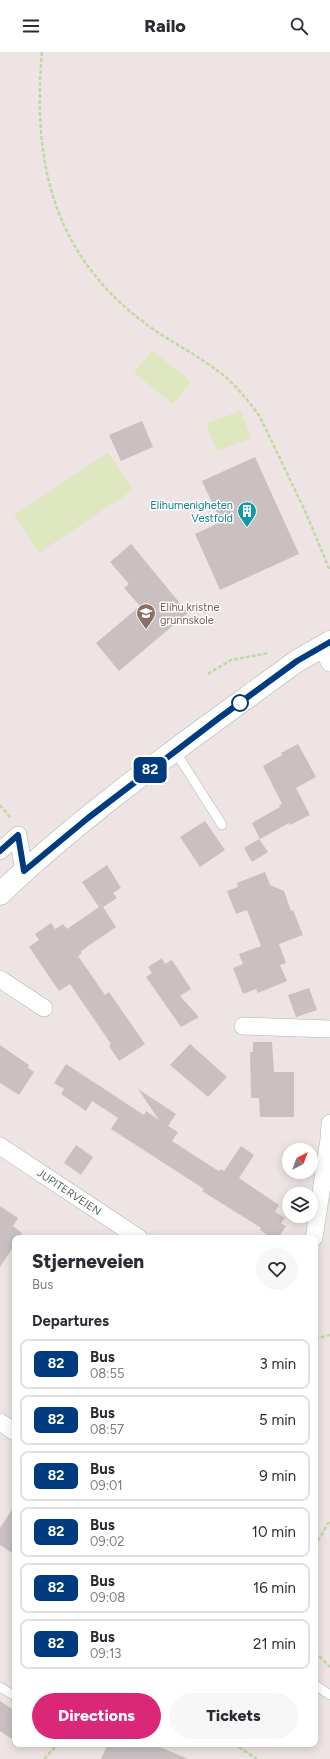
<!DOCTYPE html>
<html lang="en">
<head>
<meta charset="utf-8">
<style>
  body { margin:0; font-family:Figtree,sans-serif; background:#f7f7f7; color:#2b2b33; height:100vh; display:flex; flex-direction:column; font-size:15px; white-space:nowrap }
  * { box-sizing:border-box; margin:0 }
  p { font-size:13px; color:#7c7c81 }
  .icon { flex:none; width:22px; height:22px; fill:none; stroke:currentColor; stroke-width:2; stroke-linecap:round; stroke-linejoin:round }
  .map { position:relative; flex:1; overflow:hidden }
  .panel { position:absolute; left:12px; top:1183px; width:306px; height:512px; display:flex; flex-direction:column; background:#fff; border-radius:8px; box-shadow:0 2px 10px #0003 }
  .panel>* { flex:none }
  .badge { padding:0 8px; border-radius:6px; font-size:14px; line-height:26px }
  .needle { width:26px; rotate:41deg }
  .buttons { position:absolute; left:282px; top:1091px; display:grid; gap:8px }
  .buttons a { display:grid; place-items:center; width:36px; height:36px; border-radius:50%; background:#fff; box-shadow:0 2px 10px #0003; font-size:20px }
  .map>.badge { position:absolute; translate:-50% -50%; box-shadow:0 0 0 2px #fff }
  h2 { padding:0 20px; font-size:15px; line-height:36px }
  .round { display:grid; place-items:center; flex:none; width:42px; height:42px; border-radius:21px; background:#f7f7f7 }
  .overview { display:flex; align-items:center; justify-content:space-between; height:68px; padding:0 20px }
  h1 { font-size:19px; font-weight:800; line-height:30px }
  .action { display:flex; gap:8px; margin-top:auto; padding:8px 20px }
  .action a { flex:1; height:46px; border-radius:24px; background:#db2777; color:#fff; font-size:16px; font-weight:800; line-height:46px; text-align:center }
  .action a+a { background:#f7f7f7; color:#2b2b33 }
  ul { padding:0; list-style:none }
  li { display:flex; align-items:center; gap:12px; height:50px; margin:0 8px 6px; padding:0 12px; border:2px solid #e1e1e2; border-radius:8px }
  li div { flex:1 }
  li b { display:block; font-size:15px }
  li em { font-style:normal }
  li .badge { min-width:44px; font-weight:700; text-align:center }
  header { display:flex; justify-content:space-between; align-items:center; height:52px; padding:0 20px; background:#fff; font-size:18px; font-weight:800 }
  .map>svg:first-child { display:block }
</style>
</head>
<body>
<header><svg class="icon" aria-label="menu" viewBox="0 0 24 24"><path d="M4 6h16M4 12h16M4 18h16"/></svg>Railo<svg class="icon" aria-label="search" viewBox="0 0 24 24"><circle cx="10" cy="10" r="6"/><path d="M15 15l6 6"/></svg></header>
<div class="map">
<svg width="330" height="1707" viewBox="0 0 330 1707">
  <rect width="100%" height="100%" fill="#efe4e4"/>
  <g fill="#dfe7c0">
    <polygon points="152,298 191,330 173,352 134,321"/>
    <polygon points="241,359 251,387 217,399 206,371"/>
    <polygon points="108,400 133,438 39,501 14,463"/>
  </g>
  <g fill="#cac0c2">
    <polygon points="142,369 153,395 121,409 109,383"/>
    <polygon points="255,405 299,502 220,538 195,482 221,470 202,429"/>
    <polygon points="131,492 188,561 119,619 96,591 140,554 124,536 129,532 110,510"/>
    <polygon points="298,692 316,725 296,736 310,763 290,773 289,771 260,787 252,771 280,755 279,753 282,752 263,714 282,703 281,701"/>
    <polygon points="205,769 225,798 200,815 180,785"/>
    <polygon points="259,787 268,800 252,810 244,796"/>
    <polygon points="107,813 121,836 113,841 117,846 103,855 116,875 81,899 82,901 78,904 105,943 109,940 145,992 119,1009 109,994 111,992 70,932 59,939 29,895 39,888 35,882 51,871 55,877 63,872 67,877 99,855 82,830"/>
    <polygon points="265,820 270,833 284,839 291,859 293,858 303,883 279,892 286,911 280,913 287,929 258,941 256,937 243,942 233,916 243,912 239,902 261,894 247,858 236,862 227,839 238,835 237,831"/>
    <polygon points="162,906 165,912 172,908 191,937 180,944 199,965 181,975 146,925 152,921 148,915"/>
    <polygon points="309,936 317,958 296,965 288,943"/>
    <polygon points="253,990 272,990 274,1020 294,1020 294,1065 260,1065 259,1046 251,1046 250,1000 253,1000"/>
    <polygon points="190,992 227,1025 208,1045 170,1013"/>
    <polygon points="0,993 29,1013 28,1016 34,1020 19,1043 0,1031"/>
    <polygon points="66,1012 144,1063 146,1059 159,1068 138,1037 176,1062 168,1074 178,1080 172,1089 217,1118 219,1119 221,1117 224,1119 241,1094 254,1103 239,1126 279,1153 275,1160 285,1166 281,1171 286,1174 278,1186 271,1186 260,1178 261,1176 202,1139 204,1137 111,1077 118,1066 92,1049 86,1059 61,1042 64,1037 54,1031"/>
    <polygon points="76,1093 93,1105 81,1123 64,1111"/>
    <polygon points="0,1154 18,1166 13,1174 22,1181 19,1186 15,1186 15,1192 0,1215"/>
    <polygon points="15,1453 15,1503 0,1493 0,1476"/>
    <polygon points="0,1649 15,1659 15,1689 0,1679"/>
    <polygon points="108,1692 153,1692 188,1707 101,1707"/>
  </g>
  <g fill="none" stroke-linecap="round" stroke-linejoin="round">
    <defs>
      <g id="service">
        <polyline points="175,699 222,773"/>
        <polyline points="315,1633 330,1643"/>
        <polyline points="0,1635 15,1644"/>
      </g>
      <g id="minor">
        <polyline points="321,595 330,611"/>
        <polyline points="0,799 18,783 24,819"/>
        <polyline points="0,927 44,956"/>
        <polyline points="243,974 330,977"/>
        <path id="s1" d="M 0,1094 L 139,1186"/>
        <polyline points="314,1186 329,1087 330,1071"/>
        <polyline points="0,1370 15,1380"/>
      </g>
      <path id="secondary" d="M 0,842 C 91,755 196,683 297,609 L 330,590"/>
    </defs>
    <use href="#service" stroke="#adb5b4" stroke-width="10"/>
    <use href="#minor" stroke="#adb5b4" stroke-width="18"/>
    <use href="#secondary" stroke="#acb6b4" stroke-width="23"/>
    <g stroke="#bfd9a3" stroke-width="2.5" stroke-dasharray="4 2" stroke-linecap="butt">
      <path d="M 42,0 C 32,110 53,203 146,272 C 173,292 204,306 229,328 C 240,339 251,352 260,365 L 306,461 L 330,519"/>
      <polyline points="208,622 231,608 269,601"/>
      <polyline points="0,753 11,766"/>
      <polyline points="315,1287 330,1283"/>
      <polyline points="315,1494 330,1468"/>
      <polyline points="315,1600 330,1615"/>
      <polyline points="234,1692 257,1707"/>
      <polyline points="44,1707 58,1692"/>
    </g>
    <use href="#service" stroke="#fff" stroke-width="9"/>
    <use href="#minor" stroke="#fff" stroke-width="17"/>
    <use href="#secondary" stroke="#fff" stroke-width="22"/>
  </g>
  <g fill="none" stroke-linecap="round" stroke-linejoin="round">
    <defs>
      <polyline id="line" points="0,799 18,783 24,819 88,766 219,666 297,609 330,590"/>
    </defs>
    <use href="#line" stroke="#fff" stroke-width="9"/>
    <use href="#line" stroke="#003b80" stroke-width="6"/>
  </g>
  <defs>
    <symbol id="building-pin" viewBox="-11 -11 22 30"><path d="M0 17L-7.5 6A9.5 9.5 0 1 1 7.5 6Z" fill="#0f9aa8" stroke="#fff"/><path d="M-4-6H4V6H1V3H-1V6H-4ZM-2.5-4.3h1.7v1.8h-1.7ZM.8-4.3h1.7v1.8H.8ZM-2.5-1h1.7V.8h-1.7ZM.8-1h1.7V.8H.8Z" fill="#fff"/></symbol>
    <symbol id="school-pin" viewBox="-11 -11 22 30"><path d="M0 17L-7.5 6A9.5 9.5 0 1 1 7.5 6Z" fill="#8d6e63" stroke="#fff"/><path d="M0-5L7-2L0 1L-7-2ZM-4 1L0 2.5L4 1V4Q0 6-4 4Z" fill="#fff"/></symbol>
  </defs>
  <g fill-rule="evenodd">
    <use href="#building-pin" x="236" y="448" width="22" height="30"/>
    <use href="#school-pin" x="135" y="550" width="22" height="30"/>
  </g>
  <circle fill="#fff" stroke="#003b80" stroke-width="2" cx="240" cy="651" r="8"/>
  <g text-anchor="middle" stroke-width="3" stroke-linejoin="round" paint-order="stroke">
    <g font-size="11" fill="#0d838f" stroke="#fff" text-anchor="end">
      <text x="233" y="457">Elihumenigheten<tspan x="233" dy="13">Vestfold</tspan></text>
    </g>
    <g font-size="11" fill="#785e54" stroke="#fff" text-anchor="start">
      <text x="160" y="559">Elihu kristne<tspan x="160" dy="13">grunnskole</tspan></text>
    </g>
    <g font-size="11" fill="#5c6563" stroke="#fff">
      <text dy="4" stroke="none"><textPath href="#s1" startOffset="83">JUPITERVEIEN</textPath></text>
    </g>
  </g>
</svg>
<div class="buttons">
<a><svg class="needle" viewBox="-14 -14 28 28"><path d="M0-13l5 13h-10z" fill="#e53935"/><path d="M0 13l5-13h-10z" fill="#7c7c81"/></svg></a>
<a><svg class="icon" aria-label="layers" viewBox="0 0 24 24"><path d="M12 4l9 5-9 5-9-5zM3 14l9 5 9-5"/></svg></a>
</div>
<b class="badge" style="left:150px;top:718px;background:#003b80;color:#fff">82</b>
<section class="panel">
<div class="overview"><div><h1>Stjerneveien</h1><p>Bus</p></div><a class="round"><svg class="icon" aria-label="heart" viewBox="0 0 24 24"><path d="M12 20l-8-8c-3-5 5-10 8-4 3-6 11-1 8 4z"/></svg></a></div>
<h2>Departures</h2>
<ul>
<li><span class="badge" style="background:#003b80;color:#fff">82</span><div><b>Bus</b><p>08:55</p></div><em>3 min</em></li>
<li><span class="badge" style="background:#003b80;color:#fff">82</span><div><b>Bus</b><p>08:57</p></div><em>5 min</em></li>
<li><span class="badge" style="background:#003b80;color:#fff">82</span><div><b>Bus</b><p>09:01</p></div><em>9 min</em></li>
<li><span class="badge" style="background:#003b80;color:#fff">82</span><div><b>Bus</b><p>09:02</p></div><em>10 min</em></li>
<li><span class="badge" style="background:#003b80;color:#fff">82</span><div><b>Bus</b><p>09:08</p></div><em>16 min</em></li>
<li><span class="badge" style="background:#003b80;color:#fff">82</span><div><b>Bus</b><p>09:13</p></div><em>21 min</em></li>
</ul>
<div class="action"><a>Directions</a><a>Tickets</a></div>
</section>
</div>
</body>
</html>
